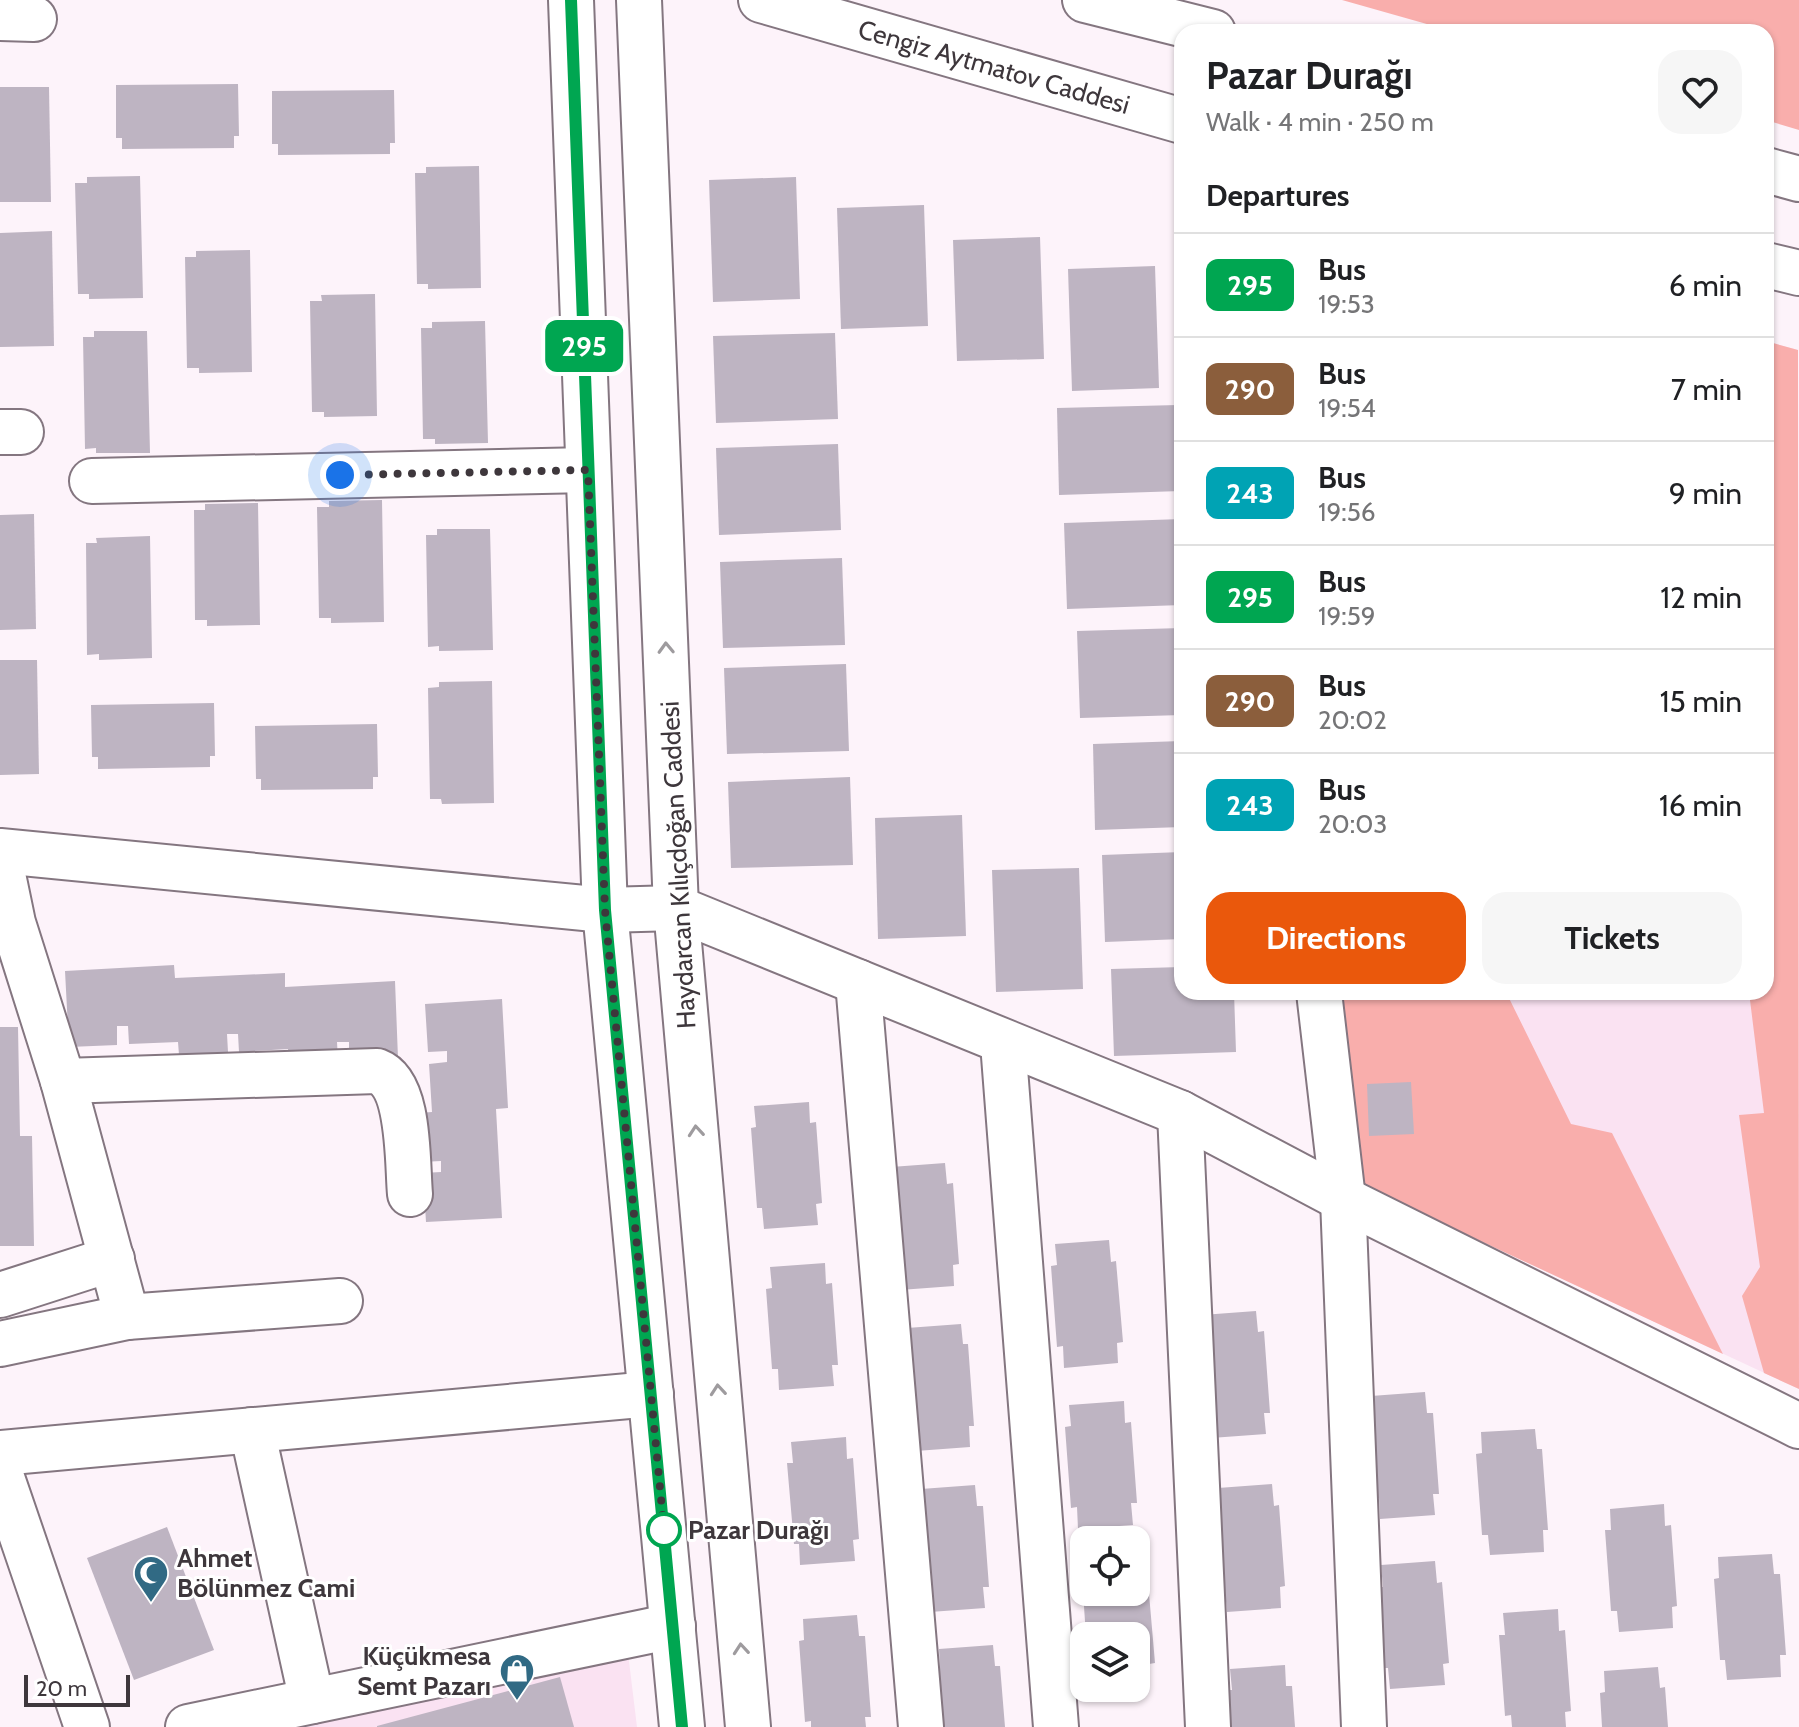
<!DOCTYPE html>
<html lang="en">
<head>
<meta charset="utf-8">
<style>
  body { margin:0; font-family:Cabin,sans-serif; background:#f6f6f6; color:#202124; height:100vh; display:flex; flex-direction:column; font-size:30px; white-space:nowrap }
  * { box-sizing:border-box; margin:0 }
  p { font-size:26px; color:#757577 }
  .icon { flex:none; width:44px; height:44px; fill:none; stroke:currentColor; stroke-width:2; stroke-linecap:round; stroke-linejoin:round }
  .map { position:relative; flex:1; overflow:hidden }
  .panel { position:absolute; left:1174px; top:24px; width:600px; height:976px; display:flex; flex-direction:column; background:#fff; border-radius:24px; box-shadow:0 2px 6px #0004 }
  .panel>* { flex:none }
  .badge { padding:0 16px; border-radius:12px; font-size:28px; line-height:52px }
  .controls { position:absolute; left:1070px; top:1526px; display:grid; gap:16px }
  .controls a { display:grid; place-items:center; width:80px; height:80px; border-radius:16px; background:#fff; box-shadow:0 2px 6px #0004; font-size:40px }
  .scale { position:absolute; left:24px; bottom:20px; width:106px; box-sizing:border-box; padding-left:8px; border:4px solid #3e373c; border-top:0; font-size:22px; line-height:28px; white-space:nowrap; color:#3e373c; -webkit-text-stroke:6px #fff; paint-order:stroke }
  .you { position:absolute; width:40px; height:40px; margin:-20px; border:6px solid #fff; border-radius:50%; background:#1a73e8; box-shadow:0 0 0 12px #1a73e833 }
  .map>.badge { position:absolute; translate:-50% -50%; box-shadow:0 0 0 4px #fff }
  h2 { padding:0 32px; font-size:30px; line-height:72px }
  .round { display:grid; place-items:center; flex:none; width:84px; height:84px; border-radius:24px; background:#f6f6f6 }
  .head { display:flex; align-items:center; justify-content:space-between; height:136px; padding:0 32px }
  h1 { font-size:38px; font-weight:700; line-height:60px }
  .button { display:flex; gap:16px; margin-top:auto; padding:16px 32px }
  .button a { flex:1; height:92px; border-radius:24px; background:#ea580c; color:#fff; font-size:32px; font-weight:700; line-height:92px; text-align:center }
  .button a+a { background:#f6f6f6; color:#202124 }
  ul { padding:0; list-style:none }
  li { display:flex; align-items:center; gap:24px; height:104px; padding:0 32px; border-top:2px solid #e0e0e0 }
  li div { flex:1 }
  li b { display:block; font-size:30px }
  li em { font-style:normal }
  li .badge { min-width:88px; font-weight:700; text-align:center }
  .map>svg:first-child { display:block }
</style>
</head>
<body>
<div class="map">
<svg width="1799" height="1727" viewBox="0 0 1799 1727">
  <rect width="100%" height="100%" fill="#fdf3fa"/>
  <g fill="#fae2f2">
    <polygon points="1766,341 1798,350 1799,1389 1337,1174 1320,992 1766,992"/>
    <polygon points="628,1653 637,1727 288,1727"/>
  </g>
  <g fill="#f9aeac">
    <polygon points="1342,0 1799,0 1799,130 1766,120 1766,32 1455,32"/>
    <polygon points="1766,341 1798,350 1799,1389 1764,1373 1742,1296 1760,1267 1739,1115 1764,1113 1749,992 1766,992"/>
    <polygon points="1320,992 1506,992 1571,1124 1612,1133 1723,1354 1337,1174"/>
  </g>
  <g fill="#beb4c2">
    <polygon points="238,84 239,136 234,136 234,148 122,149 122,138 116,138 116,85"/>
    <polygon points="0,87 49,87 51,202 0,202"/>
    <polygon points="394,90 395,143 390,143 390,154 278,155 278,144 272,144 272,91"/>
    <polygon points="479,166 481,288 428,289 428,284 417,284 415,173 426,173 426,167"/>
    <polygon points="140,176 143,298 89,299 89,294 78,294 75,183 87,183 87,177"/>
    <polygon points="796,177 800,299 713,302 709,180"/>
    <polygon points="924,205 928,326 841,329 837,208"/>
    <polygon points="52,231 54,346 0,347 0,233"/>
    <polygon points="1040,237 1044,359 957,361 953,240"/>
    <polygon points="250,250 252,372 199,373 199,368 187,368 185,257 196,257 196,251"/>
    <polygon points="1155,266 1159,388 1072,391 1068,269"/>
    <polygon points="375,294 377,416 324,417 324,412 312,412 310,301 322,301 321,295"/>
    <polygon points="485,321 488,443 435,444 435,439 423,439 421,328 432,328 432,322"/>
    <polygon points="94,331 147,331 150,453 96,453 96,448 85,449 83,337 94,337"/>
    <polygon points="835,333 838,419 716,423 713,336"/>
    <polygon points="1178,405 1181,491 1059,495 1057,408"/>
    <polygon points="838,444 841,530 719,535 716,448"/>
    <polygon points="382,500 384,622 331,623 331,618 319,618 317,507 329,507 329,501"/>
    <polygon points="258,503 260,625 207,626 207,620 195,620 194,510 205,510 205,504"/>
    <polygon points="34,514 36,629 0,630 0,515"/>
    <polygon points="1182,519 1182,605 1067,609 1064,523"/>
    <polygon points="437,529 490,529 493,650 439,651 439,646 428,647 426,535 437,535"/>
    <polygon points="150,536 152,658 99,660 99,654 87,655 86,543 97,543 96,538"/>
    <polygon points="842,558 845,645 723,648 720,562"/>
    <polygon points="1182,628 1182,715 1080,718 1077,631"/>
    <polygon points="0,660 37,660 39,774 0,775"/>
    <polygon points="846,664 849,751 727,754 724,668"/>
    <polygon points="492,681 494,803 442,804 441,799 430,799 428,688 439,687 439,682"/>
    <polygon points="214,703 215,756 210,756 210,767 98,769 98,757 92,757 91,705"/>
    <polygon points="377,724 378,777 373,777 373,789 261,790 261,779 256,779 255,726"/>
    <polygon points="1182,741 1182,827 1095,830 1093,744"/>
    <polygon points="850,777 853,865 731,868 728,782"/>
    <polygon points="962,815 966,936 878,939 875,818"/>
    <polygon points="1182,852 1182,939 1105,942 1102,855"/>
    <polygon points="1079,868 1083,989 996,992 992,870"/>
    <polygon points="174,965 175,978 285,973 285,987 395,981 398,1058 349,1060 349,1042 337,1042 338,1061 289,1063 288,1049 239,1052 238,1034 227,1034 228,1052 179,1055 178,1042 129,1044 128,1026 117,1026 117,1045 69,1047 65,971"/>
    <polygon points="1182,967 1182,992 1234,992 1236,1052 1114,1056 1111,969"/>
    <polygon points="502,999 508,1108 496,1109 502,1218 426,1222 423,1173 441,1172 441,1161 422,1162 419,1113 432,1112 429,1064 447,1062 447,1051 428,1052 425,1004"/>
    <polygon points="0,1027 18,1027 20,1136 32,1136 34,1246 0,1246"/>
    <polygon points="1411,1082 1414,1134 1369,1136 1367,1084"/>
    <polygon points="809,1102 810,1123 816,1122 822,1203 816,1204 818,1225 764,1229 762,1208 757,1208 751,1128 756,1127 754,1106"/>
    <polygon points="945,1163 947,1184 953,1183 959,1264 953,1265 954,1286 900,1290 891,1167"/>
    <polygon points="1109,1240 1111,1262 1116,1261 1123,1342 1117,1343 1118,1363 1064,1368 1063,1346 1057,1347 1051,1266 1057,1265 1055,1244"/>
    <polygon points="825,1263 826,1284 832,1283 838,1365 832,1365 834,1386 779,1390 778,1369 772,1369 766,1289 772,1288 770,1267"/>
    <polygon points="1256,1311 1258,1332 1264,1331 1270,1413 1264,1413 1266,1434 1211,1438 1202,1315"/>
    <polygon points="961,1324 963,1344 968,1344 974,1426 969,1426 970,1447 916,1451 907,1328"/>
    <polygon points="1425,1392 1427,1413 1433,1413 1439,1494 1433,1494 1435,1515 1380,1519 1379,1498 1373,1498 1371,1396"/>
    <polygon points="1124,1401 1125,1423 1131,1422 1137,1503 1131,1503 1133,1525 1078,1529 1077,1507 1071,1508 1065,1427 1071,1426 1069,1405"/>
    <polygon points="1535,1429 1537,1449 1542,1449 1548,1530 1543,1530 1544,1552 1490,1555 1488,1535 1482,1535 1476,1454 1482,1453 1481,1432"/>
    <polygon points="846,1437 847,1459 853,1458 859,1539 853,1540 855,1561 800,1565 799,1544 794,1544 787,1463 793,1463 791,1442"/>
    <polygon points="1272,1484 1274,1506 1279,1505 1285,1586 1280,1587 1281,1608 1227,1612 1225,1590 1219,1591 1218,1488"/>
    <polygon points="975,1485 977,1506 983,1506 989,1587 983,1587 985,1608 930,1612 921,1489"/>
    <polygon points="1664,1504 1665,1526 1671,1525 1677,1606 1672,1607 1673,1628 1619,1632 1617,1611 1611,1611 1605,1530 1611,1530 1610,1509"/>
    <polygon points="167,1527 214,1650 134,1680 87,1558"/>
    <polygon points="1772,1554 1774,1574 1780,1574 1786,1655 1780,1655 1781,1677 1727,1680 1725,1660 1720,1660 1714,1579 1719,1578 1718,1557"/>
    <polygon points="1141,1561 1143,1583 1148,1582 1155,1663 1149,1664 1150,1685 1136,1686 1136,1636 1086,1636 1083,1592 1136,1592 1136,1562"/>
    <polygon points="1435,1561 1437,1583 1442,1582 1449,1663 1443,1664 1445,1685 1390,1689 1388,1668 1383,1668 1377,1587 1383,1587 1381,1565"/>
    <polygon points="1558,1609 1559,1631 1565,1630 1571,1711 1565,1712 1566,1727 1512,1727 1511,1715 1505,1716 1499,1635 1505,1635 1503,1613"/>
    <polygon points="857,1615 859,1636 865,1636 871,1717 865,1717 866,1727 811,1727 811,1721 805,1722 799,1641 804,1640 803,1619"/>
    <polygon points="993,1645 995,1666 1000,1666 1005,1727 939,1727 934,1670 940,1670 939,1649"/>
    <polygon points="1285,1665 1286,1686 1292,1686 1295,1727 1229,1727 1226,1690 1232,1690 1230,1669"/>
    <polygon points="1658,1667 1660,1688 1665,1687 1668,1727 1602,1727 1600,1693 1605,1692 1604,1671"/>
    <polygon points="560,1677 574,1727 377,1727 377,1726"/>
  </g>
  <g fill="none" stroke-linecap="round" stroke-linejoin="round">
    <defs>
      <g id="minor">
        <polyline points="0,18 34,19"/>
        <polyline points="0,432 21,432"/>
        <polyline points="92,481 588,470"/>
        <polyline points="0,851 605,910"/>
        <polyline points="0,860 13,923 63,1081 127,1317"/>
        <polyline points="676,908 1180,1113 1343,1199 1799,1426"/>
        <polyline points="858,982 921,1727"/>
        <polyline points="1319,992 1343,1199 1364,1727"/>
        <polyline points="1003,1043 1056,1727"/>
        <path d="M 63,1081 L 377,1071 C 411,1084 407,1162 410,1194"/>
        <polyline points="1180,1113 1208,1727"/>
        <polyline points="0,1295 112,1259"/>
        <polyline points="0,1344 127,1317 340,1301"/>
        <polyline points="252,1430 312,1701"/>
        <polyline points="0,1453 651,1394"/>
        <polyline points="0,1472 87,1727"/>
        <polyline points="188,1727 673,1626"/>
      </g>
      <g id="major">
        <polyline points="571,0 605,910 682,1727"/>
        <polyline points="639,0 676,908 748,1727"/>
        <polyline points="761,0 1182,121"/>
        <polyline points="1085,0 1213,32"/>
        <polyline points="1766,170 1799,179"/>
        <polyline points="1766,265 1799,273"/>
        <polyline points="605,910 676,908"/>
      </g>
    </defs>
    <use href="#minor" stroke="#847680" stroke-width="48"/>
    <use href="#major" stroke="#847680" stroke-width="48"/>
    <use href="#minor" stroke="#fff" stroke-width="44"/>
    <use href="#major" stroke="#fff" stroke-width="44"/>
  </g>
  <defs><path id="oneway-chevron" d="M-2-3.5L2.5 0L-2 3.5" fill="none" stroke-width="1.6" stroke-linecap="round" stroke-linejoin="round" transform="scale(2)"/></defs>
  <g stroke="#9e9b9e">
    <use href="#oneway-chevron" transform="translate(666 648) rotate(-92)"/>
    <use href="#oneway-chevron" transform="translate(696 1131) rotate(-95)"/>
    <use href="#oneway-chevron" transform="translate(718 1390) rotate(-95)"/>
    <use href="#oneway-chevron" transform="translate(741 1649) rotate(-95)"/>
  </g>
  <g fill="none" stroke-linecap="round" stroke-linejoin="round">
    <defs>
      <polyline id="line" points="571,0 605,910 682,1727"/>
    </defs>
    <use href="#line" stroke="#fff" stroke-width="18"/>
    <use href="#line" stroke="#00a651" stroke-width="12"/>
    <polyline stroke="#3e373c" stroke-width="8" stroke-dasharray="0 14.4" points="340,475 588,470 605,910 664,1530"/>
  </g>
  <defs>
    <symbol id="mosque-pin" viewBox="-11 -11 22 30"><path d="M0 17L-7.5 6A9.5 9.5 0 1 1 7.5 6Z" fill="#316a84" stroke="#fff"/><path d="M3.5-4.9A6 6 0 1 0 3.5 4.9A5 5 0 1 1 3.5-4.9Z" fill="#fff"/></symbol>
    <symbol id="shop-pin" viewBox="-11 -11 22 30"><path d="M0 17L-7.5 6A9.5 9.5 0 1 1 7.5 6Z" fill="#316a84" stroke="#fff"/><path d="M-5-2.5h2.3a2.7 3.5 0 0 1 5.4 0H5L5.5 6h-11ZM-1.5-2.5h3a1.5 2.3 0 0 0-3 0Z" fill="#fff"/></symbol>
  </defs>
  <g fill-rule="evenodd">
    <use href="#mosque-pin" x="131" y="1553" width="40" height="54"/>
    <use href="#shop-pin" x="497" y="1651" width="40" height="54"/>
  </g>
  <circle fill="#fff" stroke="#00a651" stroke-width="4" cx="664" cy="1530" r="16"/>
  <g text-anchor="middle" stroke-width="6" stroke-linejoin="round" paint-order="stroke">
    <g font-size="26" fill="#3e373c" stroke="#fff">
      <text transform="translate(994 67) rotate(16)" y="9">Cengiz Aytmatov Caddesi</text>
      <text transform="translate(678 865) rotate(-93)" y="9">Haydarcan Kılıçdoğan Caddesi</text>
    </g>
    <g font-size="26" font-weight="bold" fill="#3e373c" stroke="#fff" text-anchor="start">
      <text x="688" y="1539">Pazar Durağı</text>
    </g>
    <g font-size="26" font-weight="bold" fill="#3e373c" stroke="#fff" text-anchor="start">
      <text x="177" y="1567">Ahmet<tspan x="177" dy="30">Bölünmez Cami</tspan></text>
      <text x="491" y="1665" text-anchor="end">Küçükmesa<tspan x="491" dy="30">Semt Pazarı</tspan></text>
    </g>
  </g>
</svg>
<div class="controls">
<a><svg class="icon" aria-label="locate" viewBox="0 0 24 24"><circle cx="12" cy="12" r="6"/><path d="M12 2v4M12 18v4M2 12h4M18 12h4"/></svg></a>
<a><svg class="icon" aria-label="layers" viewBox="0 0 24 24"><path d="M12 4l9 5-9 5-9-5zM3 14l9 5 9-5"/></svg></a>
</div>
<div class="scale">20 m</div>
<div class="you" style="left:340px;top:475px"></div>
<b class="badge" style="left:584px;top:346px;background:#00a651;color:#fff">295</b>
<section class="panel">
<div class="head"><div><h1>Pazar Durağı</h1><p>Walk · 4 min · 250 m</p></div><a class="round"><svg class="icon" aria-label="heart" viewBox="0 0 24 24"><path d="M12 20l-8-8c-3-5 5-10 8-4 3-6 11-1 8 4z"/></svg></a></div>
<h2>Departures</h2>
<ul>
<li><span class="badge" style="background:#00a651;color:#fff">295</span><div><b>Bus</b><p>19:53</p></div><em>6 min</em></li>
<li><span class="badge" style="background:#8b5e3c;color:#fff">290</span><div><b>Bus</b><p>19:54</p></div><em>7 min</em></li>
<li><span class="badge" style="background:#00a3b4;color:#fff">243</span><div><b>Bus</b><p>19:56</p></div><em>9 min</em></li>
<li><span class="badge" style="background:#00a651;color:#fff">295</span><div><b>Bus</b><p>19:59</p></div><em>12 min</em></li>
<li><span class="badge" style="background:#8b5e3c;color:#fff">290</span><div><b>Bus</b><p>20:02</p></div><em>15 min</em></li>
<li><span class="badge" style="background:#00a3b4;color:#fff">243</span><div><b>Bus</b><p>20:03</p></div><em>16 min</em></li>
</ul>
<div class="button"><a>Directions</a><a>Tickets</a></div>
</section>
</div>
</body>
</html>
